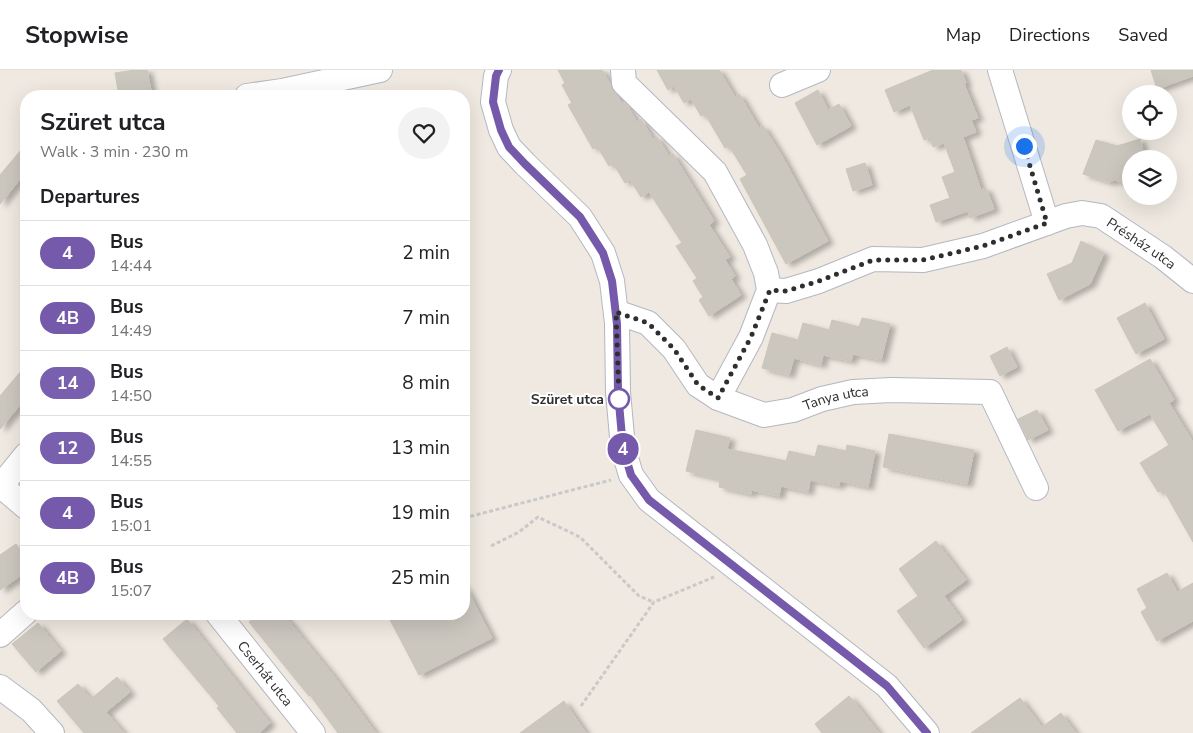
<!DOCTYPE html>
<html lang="en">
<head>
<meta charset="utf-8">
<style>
  body { margin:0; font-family:"Nunito Sans",sans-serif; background:#f2f2f2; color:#202124; height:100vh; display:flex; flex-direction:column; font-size:19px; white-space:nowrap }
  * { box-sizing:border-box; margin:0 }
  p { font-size:16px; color:#757577 }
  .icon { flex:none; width:28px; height:28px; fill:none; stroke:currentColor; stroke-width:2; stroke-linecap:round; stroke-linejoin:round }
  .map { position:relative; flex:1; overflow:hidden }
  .panel { position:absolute; left:20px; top:20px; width:450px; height:530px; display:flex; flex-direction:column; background:#fff; border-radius:20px; box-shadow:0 5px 20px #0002 }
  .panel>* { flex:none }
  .badge { padding:0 10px; border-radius:16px; font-size:18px; line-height:32px }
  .controls { position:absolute; left:1122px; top:15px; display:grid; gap:10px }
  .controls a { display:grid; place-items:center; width:55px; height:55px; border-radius:50%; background:#fff; box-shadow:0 5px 20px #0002; font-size:25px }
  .you { position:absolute; width:25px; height:25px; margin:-12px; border:4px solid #fff; border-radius:50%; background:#1a73e8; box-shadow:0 0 0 8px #1a73e833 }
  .map>.badge { position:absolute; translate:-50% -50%; box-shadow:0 0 0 2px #fff }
  h2 { padding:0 20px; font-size:19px; line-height:45px }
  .round { display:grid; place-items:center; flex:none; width:52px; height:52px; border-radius:26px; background:#f2f2f2 }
  .overview { display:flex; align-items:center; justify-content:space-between; height:85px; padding:0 20px }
  h1 { font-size:24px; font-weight:700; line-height:38px }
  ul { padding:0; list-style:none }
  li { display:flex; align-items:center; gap:15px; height:65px; padding:0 20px; border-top:1px solid #e0e0e0 }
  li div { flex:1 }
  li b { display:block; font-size:19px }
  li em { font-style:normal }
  li .badge { min-width:55px; font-weight:700; text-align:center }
  header { display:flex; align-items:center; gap:30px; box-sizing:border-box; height:70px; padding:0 25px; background:#fff; border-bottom:1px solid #e0e0e0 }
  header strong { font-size:24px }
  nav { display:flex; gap:28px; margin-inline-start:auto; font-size:18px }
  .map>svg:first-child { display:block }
</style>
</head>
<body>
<header>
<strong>Stopwise</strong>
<nav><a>Map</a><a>Directions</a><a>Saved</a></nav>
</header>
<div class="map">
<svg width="1193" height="663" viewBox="0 0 1193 663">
  <defs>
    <filter id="shadow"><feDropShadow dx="5.5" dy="3" stdDeviation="2.5" flood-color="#0004"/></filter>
  </defs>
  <rect width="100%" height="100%" fill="#efe9e1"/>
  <g fill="#cbc7bf" stroke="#cbc5ba" filter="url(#shadow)">
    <polygon points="135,0 147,0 152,26 119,26 115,3"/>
    <polygon points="558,0 602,0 622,34 624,33 626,34 637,52 641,49 653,69 657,67 669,86 673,84 714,151 709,155 730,187 725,190 735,206 731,209 741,225 709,246 699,230 703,227 693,211 697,208 676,176 682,173 649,122 641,127 630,110 625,113 613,93 609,96 597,76 593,79 568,35 572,33 562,15 565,13"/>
    <polygon points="657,0 719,0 735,27 739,24 759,58 763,56 782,86 828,171 786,194 740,109 747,105 729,76 725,78 705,44 701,46 691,29 684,33 674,16 668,20"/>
    <polygon points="933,0 961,0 966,13 964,14 978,48 971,50 976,62 963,67 981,120 986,118 994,139 970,148 968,141 936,152 930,135 950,128 942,107 955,102 944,73 933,77 930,68 924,70 910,35 894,42 885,20"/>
    <polygon points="1151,0 1193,0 1193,6 1157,19"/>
    <polygon points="818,20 828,40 839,34 851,56 817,75 795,33"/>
    <polygon points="1140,69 1145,89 1131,89 1131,105 1126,106 1123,113 1115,110 1109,112 1083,104 1096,70 1117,76"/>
    <polygon points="26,74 26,102 0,134 0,105"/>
    <polygon points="865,93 872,115 853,121 846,99"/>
    <polygon points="1081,171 1104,183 1090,214 1059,230 1047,204 1072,193"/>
    <polygon points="1145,233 1164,269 1136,284 1117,248"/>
    <polygon points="862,248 890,254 881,290 853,284 851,291 823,285 821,295 794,288 789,305 762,298 772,263 798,270 803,253 829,260 832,250 859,257"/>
    <polygon points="1007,277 1017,297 1000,306 990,286"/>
    <polygon points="1150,289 1174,330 1169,333 1193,372 1193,472 1163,419 1158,422 1140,393 1169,375 1150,344 1118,361 1095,320"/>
    <polygon points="26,295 26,328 0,359 0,326"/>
    <polygon points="1037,340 1048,360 1028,370 1018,349"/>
    <polygon points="696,360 730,368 727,379 786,391 789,381 815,387 818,375 846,381 847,375 875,381 868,417 840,411 839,416 810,410 808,422 781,416 779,426 751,420 751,424 719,417 720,409 686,401"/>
    <polygon points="889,364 974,380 967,414 883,397"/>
    <polygon points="936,471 966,510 944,526 962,550 924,578 897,541 918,526 899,499"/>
    <polygon points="16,474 26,488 26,502 0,520 0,485"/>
    <polygon points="1167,503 1177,522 1193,513 1193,551 1157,571 1141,542 1147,538 1137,519"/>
    <polygon points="464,514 492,568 419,605 387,544 464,544"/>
    <polygon points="258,544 283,544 333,605 376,663 338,663 310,625 309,626 249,552"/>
    <polygon points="187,549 270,653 259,663 237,663 217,638 219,636 163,569"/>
    <polygon points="38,553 61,581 36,602 12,574"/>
    <polygon points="117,607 130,622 106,642 124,663 84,663 57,631 78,614 91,629"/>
    <polygon points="849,626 857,635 879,663 822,663 815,654"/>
    <polygon points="1020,628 1042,657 1061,643 1076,663 971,663"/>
    <polygon points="564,631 586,663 520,663"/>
  </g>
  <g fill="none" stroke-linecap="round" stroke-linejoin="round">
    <defs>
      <g id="minor">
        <polyline points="499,0 496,6 493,32 501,60 509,77 525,94 580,147 603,183 612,211 617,253 618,322 623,378 631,405 649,430 887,616 927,663"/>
        <polyline points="623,0 624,13 715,102 755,175 766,203 769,220 751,267 718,328"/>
        <polyline points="1000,0 1047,153"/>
        <polyline points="782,15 818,0"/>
        <polyline points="247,26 282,21 380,0"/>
        <path id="s1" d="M 769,220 L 786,221 L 819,211 L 873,189 L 923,190 L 983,176 L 1066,146 L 1082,143 L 1101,146 L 1163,187 L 1193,211"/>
        <path id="s2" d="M 616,242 L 648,253 L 674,279 L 698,315 L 718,328 L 764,345 L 793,340 L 822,329 L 853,322 L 891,320 L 990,322 L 1036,418"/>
        <polyline points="0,415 26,437"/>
        <polyline points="1,416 26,385"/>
        <path id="s3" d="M 218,544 L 313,663"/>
        <polyline points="0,565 26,542"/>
        <polyline points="0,617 31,640 52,663"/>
      </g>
    </defs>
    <use href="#minor" stroke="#b4b7c1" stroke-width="26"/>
    <g stroke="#c9c9c9" stroke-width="3" stroke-dasharray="4 2.5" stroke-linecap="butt">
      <polyline points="464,448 611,410"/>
      <polyline points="491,476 519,462 538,447 580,467 639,526 654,532"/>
      <polyline points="581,636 654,532 714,507"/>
    </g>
    <use href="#minor" stroke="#fff" stroke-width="24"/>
  </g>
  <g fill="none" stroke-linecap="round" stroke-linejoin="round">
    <defs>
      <polyline id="line" points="499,0 496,6 493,32 501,60 509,77 525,94 580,147 603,183 612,211 617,254 618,322 623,378 631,405 649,430 887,616 927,663"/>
    </defs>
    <use href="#line" stroke="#fff" stroke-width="11"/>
    <use href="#line" stroke="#755aab" stroke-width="8"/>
    <polyline stroke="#2e2e2e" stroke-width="5" stroke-dasharray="0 9" points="619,329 616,242 648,253 674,279 698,315 718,328 751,267 770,220 786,221 819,211 873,190 923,190 983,176 1047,153 1024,76"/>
  </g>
  <circle fill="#fff" stroke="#755aab" stroke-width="2.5" cx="619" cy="329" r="10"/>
  <g text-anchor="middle" stroke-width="4" stroke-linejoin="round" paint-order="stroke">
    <g font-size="14" fill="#2e2e2e" stroke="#fff">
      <text dy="5" stroke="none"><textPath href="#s1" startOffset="394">Présház utca</textPath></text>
      <text dy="5" stroke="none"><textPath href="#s2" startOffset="261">Tanya utca</textPath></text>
      <text dy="5" stroke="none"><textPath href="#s3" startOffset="76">Cserhát utca</textPath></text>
    </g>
    <g font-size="14" font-weight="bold" fill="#2e2e2e" stroke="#fff" text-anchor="end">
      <text x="604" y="334">Szüret utca</text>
    </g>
  </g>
</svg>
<div class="controls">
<a><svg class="icon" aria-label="locate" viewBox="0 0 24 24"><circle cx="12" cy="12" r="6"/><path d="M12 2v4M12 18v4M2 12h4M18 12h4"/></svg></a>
<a><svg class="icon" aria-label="layers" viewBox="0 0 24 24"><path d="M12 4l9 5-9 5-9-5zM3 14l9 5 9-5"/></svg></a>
</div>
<div class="you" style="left:1024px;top:76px"></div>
<b class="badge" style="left:623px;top:379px;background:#755aab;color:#fff">4</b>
<section class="panel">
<div class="overview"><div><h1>Szüret utca</h1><p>Walk · 3 min · 230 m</p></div><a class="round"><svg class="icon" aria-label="heart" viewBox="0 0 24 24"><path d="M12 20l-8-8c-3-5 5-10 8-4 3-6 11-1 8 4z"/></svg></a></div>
<h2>Departures</h2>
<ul>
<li><span class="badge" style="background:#755aab;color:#fff">4</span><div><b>Bus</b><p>14:44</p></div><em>2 min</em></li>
<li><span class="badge" style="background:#755aab;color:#fff">4B</span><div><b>Bus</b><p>14:49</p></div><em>7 min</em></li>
<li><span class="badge" style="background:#7960ae;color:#fff">14</span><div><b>Bus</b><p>14:50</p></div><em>8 min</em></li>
<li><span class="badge" style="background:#7960ae;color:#fff">12</span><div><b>Bus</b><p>14:55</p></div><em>13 min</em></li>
<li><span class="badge" style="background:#755aab;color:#fff">4</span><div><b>Bus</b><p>15:01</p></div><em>19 min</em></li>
<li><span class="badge" style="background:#755aab;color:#fff">4B</span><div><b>Bus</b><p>15:07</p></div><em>25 min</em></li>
</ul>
</section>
</div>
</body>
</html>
